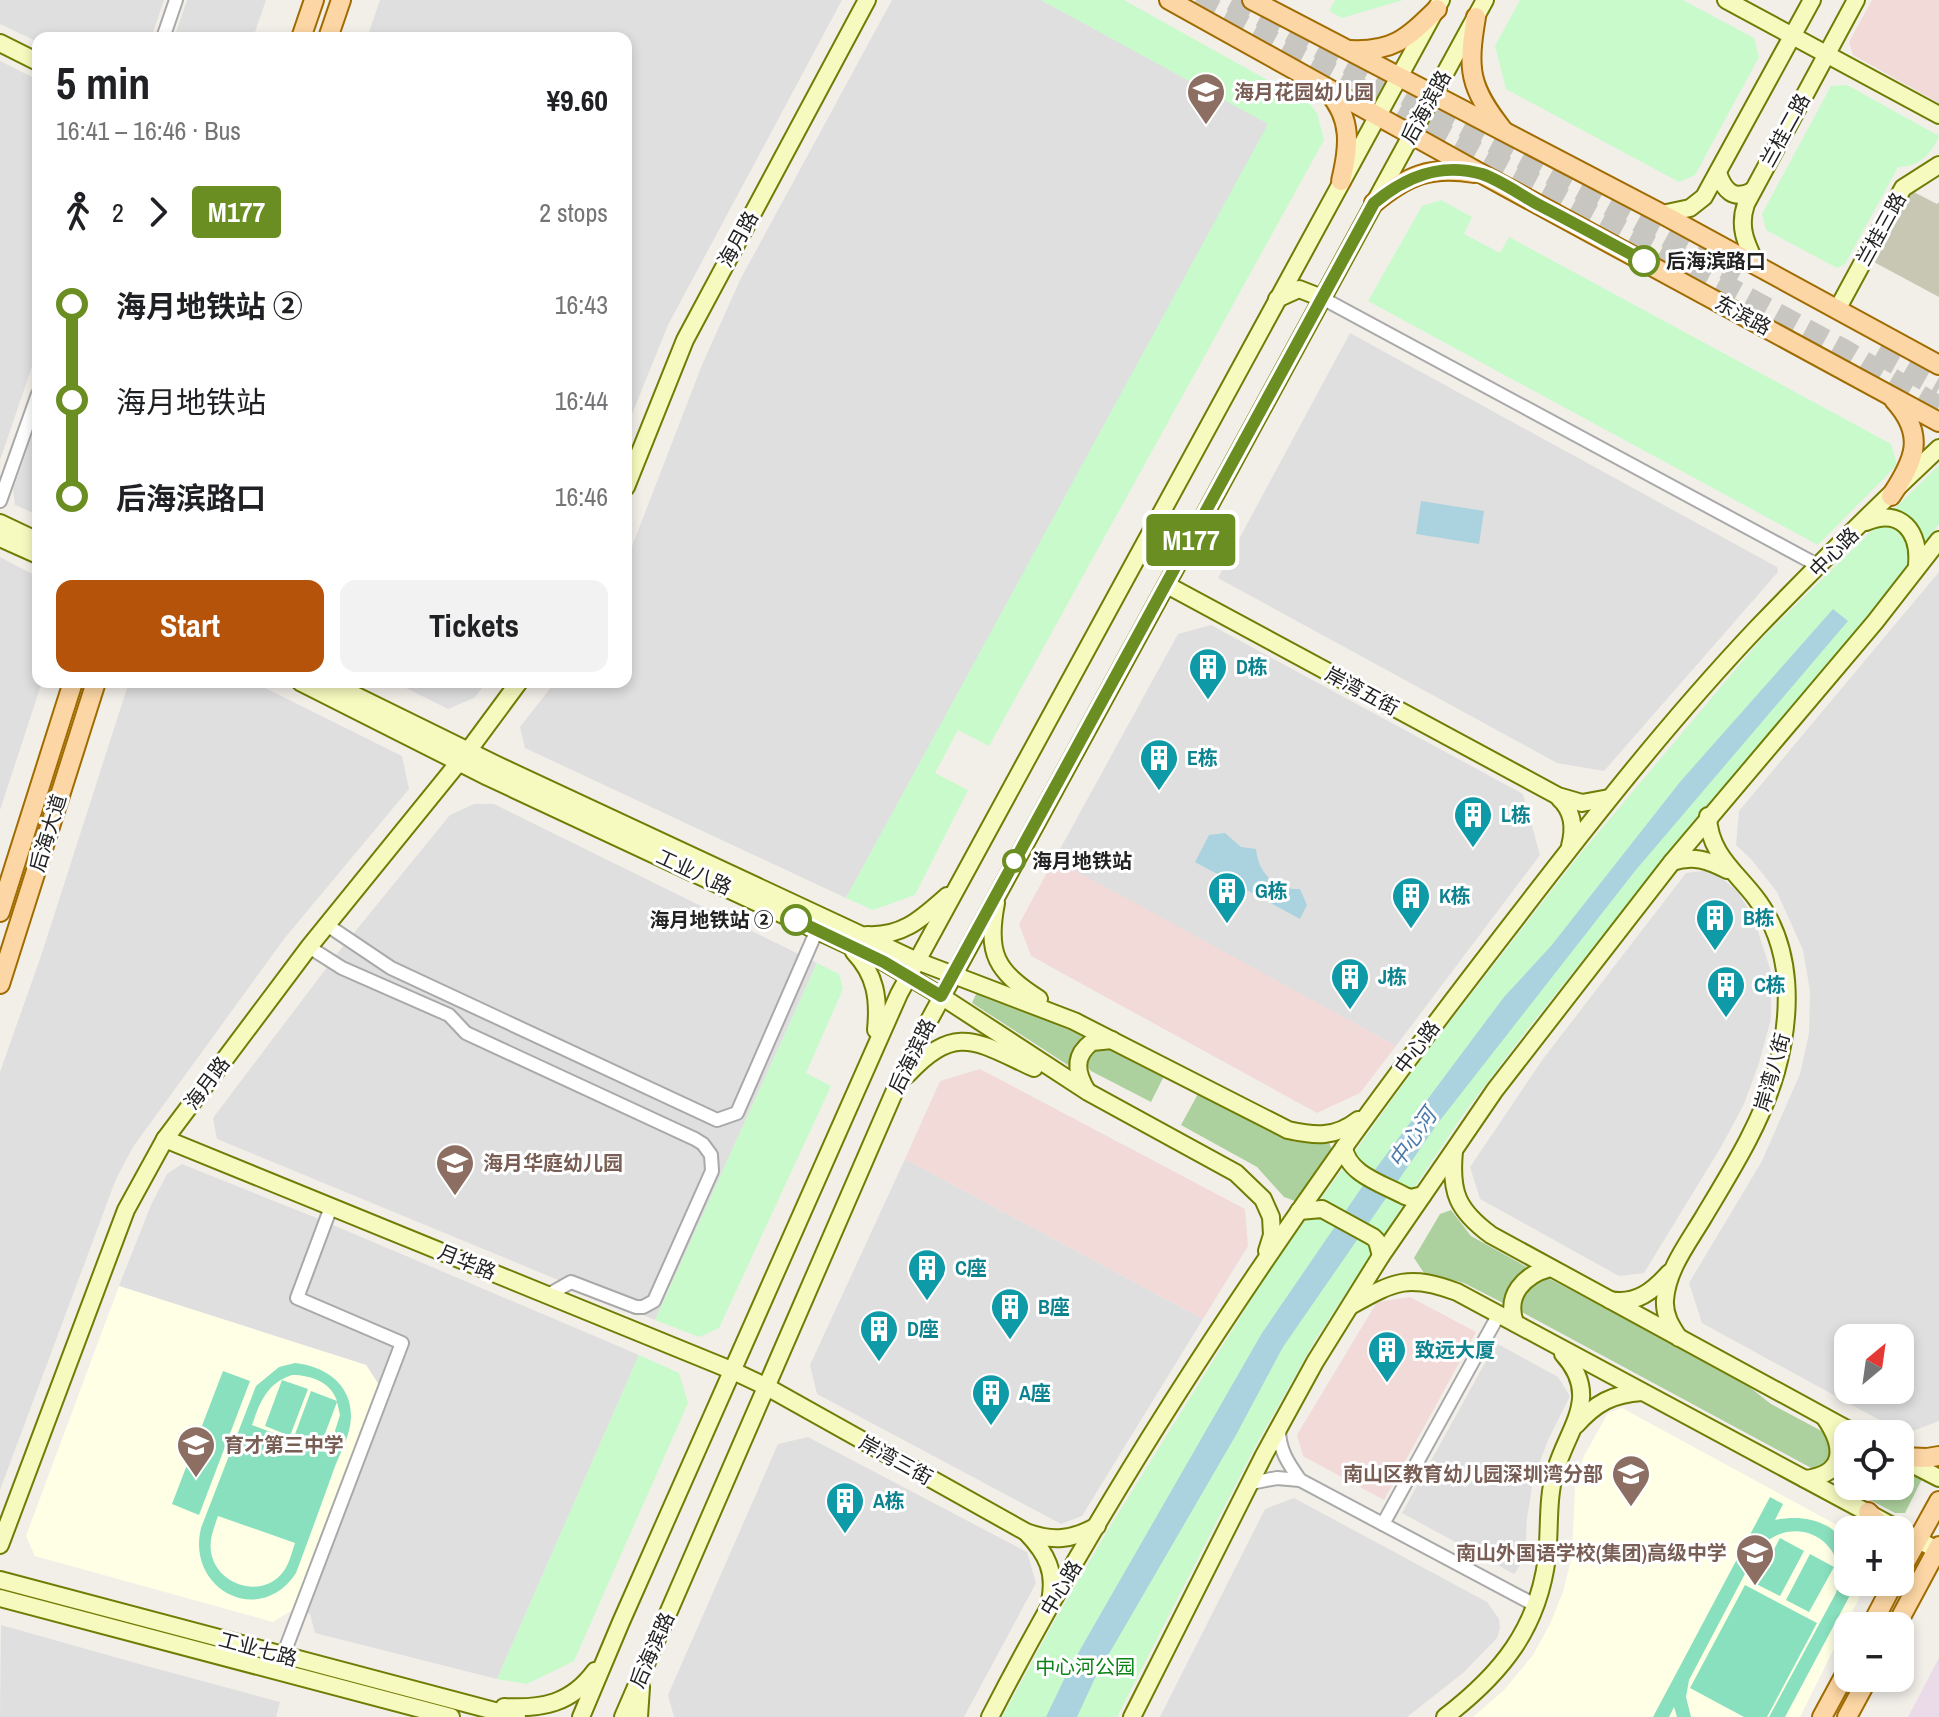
<!DOCTYPE html>
<html lang="en">
<head>
<meta charset="utf-8">
<style>
  body { margin:0; font-family:"Archivo Narrow","Noto Sans SC",sans-serif; background:#f2f2f2; color:#202124; height:100vh; display:flex; flex-direction:column; font-size:30px; white-space:nowrap }
  * { box-sizing:border-box; margin:0 }
  p { font-size:26px; color:#757577 }
  .icon { flex:none; width:44px; height:44px; fill:none; stroke:currentColor; stroke-width:2; stroke-linecap:round; stroke-linejoin:round }
  .map { position:relative; flex:1; overflow:hidden }
  .drawer { position:absolute; left:32px; top:32px; width:600px; height:656px; display:flex; flex-direction:column; background:#fff; border-radius:16px; box-shadow:0 4px 12px #0003 }
  .drawer>* { flex:none }
  .badge { padding:0 16px; border-radius:6px; font-size:28px; line-height:52px }
  .needle { width:52px; rotate:29deg }
  .controls { position:absolute; left:1834px; top:1324px; display:grid; gap:16px }
  .controls a { display:grid; place-items:center; width:80px; height:80px; border-radius:16px; background:#fff; box-shadow:0 4px 12px #0003; font-size:40px }
  .map>.badge { position:absolute; translate:-50% -50%; box-shadow:0 0 0 4px #fff }
  .legs { display:flex; align-items:center; gap:12px; height:88px; padding:0 24px; font-size:26px }
  .legs p { margin-inline-start:auto }
  .summary { display:flex; align-items:center; justify-content:space-between; height:136px; padding:0 24px }
  h1 { font-size:44px; font-weight:700; line-height:60px }
  .button { display:flex; gap:16px; margin-top:auto; padding:16px 24px }
  .button a { flex:1; height:92px; border-radius:16px; background:#b45309; color:#fff; font-size:32px; font-weight:700; line-height:92px; text-align:center }
  .button a+a { background:#f2f2f2; color:#202124 }
  ul { padding:0 24px; list-style:none }
  li { display:flex; align-items:center; gap:28px; height:96px; font-size:30px }
  li i { display:grid; place-items:center; width:12px; height:100%; margin:0 10px; background:currentColor }
  li i::after { content:''; width:20px; height:20px; margin:-10px; border:6px solid; border-radius:50%; background:#fff }
  li p { margin-inline-start:auto }
  li:first-child i { background:linear-gradient(#0000 50%,currentColor 0) }
  li:last-child i { background:linear-gradient(currentColor 50%,#0000 0) }
  .map>svg:first-child { display:block }
</style>
</head>
<body>
<div class="map">
<svg width="1939" height="1717" viewBox="0 0 1939 1717">
  <rect width="100%" height="100%" fill="#f2efe9"/>
  <g fill="#e0dfdf" fill-rule="evenodd">
    <polygon points="0,0 164,0 151,38 38,38 38,42 0,24"/>
    <polygon points="187,0 266,0 253,38 174,38"/>
    <polygon points="380,0 842,0 668,325 626,429 626,38 367,38"/>
    <polygon points="892,0 1041,0 1269,123 846,898 525,748 520,727 555,682 626,682 626,562 702,365 740,280"/>
    <polygon points="0,61 38,80 38,349 0,460"/>
    <polygon points="1350,333 1777,567 1778,572 1604,771 1557,763 1218,578"/>
    <polygon points="38,419 38,515 15,505 13,490"/>
    <polygon points="0,557 38,577 38,682 42,682 0,810"/>
    <path d="M 1939,572 L 1939,1421 L 1905,1434 L 1702,1323 L 1689,1283 L 1762,1161 L 1800,1074 L 1809,1033 L 1810,991 L 1803,950 L 1777,892 L 1751,859 L 1736,845 L 1739,811 ZM 1848,1338 L 1900,1338 L 1900,1390 L 1848,1390 Z"/>
    <polygon points="1211,625 1523,794 1540,855 1396,1046 1054,860 1178,634"/>
    <polygon points="129,682 253,682 402,756 409,789 284,939 133,1147 116,1179 0,1490 0,1072 41,956"/>
    <polygon points="394,682 487,682 474,698 448,709"/>
    <polygon points="474,804 494,804 817,963 655,1320 217,1139 213,1118 340,950 450,815"/>
    <polygon points="1712,870 1737,891 1753,916 1771,972 1771,1019 1759,1063 1744,1104 1721,1147 1644,1273 1619,1276 1480,1199 1470,1167 1543,1059 1686,873"/>
    <polygon points="905,1159 1203,1319 1082,1516 1061,1524 817,1394 810,1365"/>
    <polygon points="182,1164 319,1219 639,1355 497,1679 315,1633 310,1614 294,1609 379,1385 366,1365 119,1286 151,1205 167,1174"/>
    <polygon points="1496,1343 1558,1377 1570,1396 1548,1440 1533,1481 1527,1518 1525,1558 1514,1574 1402,1513"/>
    <polygon points="808,1437 1027,1552 1036,1583 964,1717 674,1717 668,1695 778,1444"/>
    <polygon points="1294,1498 1487,1602 1499,1619 1500,1628 1497,1638 1463,1673 1407,1717 1160,1717 1265,1509"/>
    <polygon points="1,1625 143,1665 280,1702 276,1717 0,1717"/>
  </g>
  <g fill="#f2dad9">
    <polygon points="1872,0 1939,0 1939,103 1853,55 1849,42"/>
    <polygon points="1054,860 1126,898 1396,1046 1360,1093 1317,1113 1031,956 1019,924"/>
    <polygon points="980,1069 1245,1209 1248,1246 1203,1319 905,1159 940,1081"/>
    <polygon points="1410,1297 1476,1332 1384,1500 1303,1456 1297,1435 1377,1302"/>
  </g>
  <polygon fill="#ebdbe8" points="1939,1658 1939,1717 1908,1717"/>
  <g fill="#ffffe5">
    <polygon points="119,1286 366,1365 379,1385 294,1609 273,1622 35,1556 26,1536"/>
    <polygon points="1622,1408 1848,1531 1848,1582 1867,1582 1800,1717 1473,1717 1504,1690 1533,1655 1550,1624 1563,1592 1572,1556 1575,1486 1579,1471 1584,1456 1608,1413"/>
  </g>
  <polygon fill="#c7c7b4" points="1910,190 1937,204 1939,202 1939,297 1872,261"/>
  <g fill="#add19e">
    <polygon points="977,992 1086,1035 1076,1046 1074,1069 972,1003"/>
    <polygon points="1101,1045 1164,1076 1151,1102 1091,1071 1085,1064 1087,1055"/>
    <polygon points="1199,1092 1295,1142 1329,1143 1332,1149 1295,1201 1284,1197 1257,1167 1181,1125"/>
    <polygon points="1451,1210 1471,1236 1527,1267 1513,1281 1505,1304 1464,1283 1424,1273 1414,1258 1440,1214"/>
    <path d="M 1544,1276 L 1738,1378 L 1771,1404 L 1831,1436 L 1831,1461 L 1815,1470 L 1520,1311 C 1521,1292 1529,1286 1544,1276 Z"/>
    <polygon points="1842,1434 1848,1437 1848,1486 1900,1486 1900,1465 1923,1477 1905,1513 1895,1513 1827,1477"/>
  </g>
  <g fill="#c8facc">
    <polygon points="1041,0 1124,0 1309,103 1317,113 1324,140 989,746 958,730 935,773 968,790 915,895 873,910 846,898 1268,124"/>
    <polygon points="1335,0 1403,0 1342,18 1329,11"/>
    <polygon points="1520,0 1683,0 1754,38 1759,57 1695,175 1679,182 1506,89 1495,46"/>
    <path d="M 1847,85 L 1939,136 C 1930,156 1920,166 1898,167 L 1845,264 L 1837,268 L 1766,230 L 1762,214 L 1831,86 Z"/>
    <polygon points="1441,200 1472,217 1464,234 1500,253 1509,237 1891,444 1897,465 1818,545 1368,301 1422,206"/>
    <polygon points="1939,465 1939,524 1861,625 1688,828 1527,1030 1465,1112 1416,1185 1316,1339 1255,1447 1117,1717 1002,1717 1056,1618 1109,1528 1269,1271 1427,1051 1576,859 1762,638"/>
    <polygon points="817,963 839,974 843,989 806,1073 831,1086 719,1328 699,1337 655,1320"/>
    <polygon points="639,1355 679,1373 688,1403 574,1661 527,1684 497,1679"/>
  </g>
  <g fill="#88e0be" fill-rule="evenodd">
    <path d="M 295,1363 C 324,1366 351,1383 351,1416 C 351,1434 340,1453 334,1469 C 322,1503 309,1538 296,1573 C 260,1628 186,1590 201,1528 L 256,1386 L 279,1367 ZM 292,1375 C 311,1375 331,1382 337,1401 L 311,1391 L 294,1437 L 320,1447 L 337,1402 L 340,1415 L 328,1453 L 252,1425 C 260,1402 267,1383 292,1375 ZM 218,1516 L 295,1543 C 292,1552 289,1565 283,1572 C 262,1600 216,1585 211,1552 C 209,1539 214,1528 218,1516 Z"/>
    <polygon points="223,1371 250,1381 199,1515 172,1504"/>
    <polygon points="282,1380 308,1389 290,1436 265,1426"/>
    <path d="M 1770,1497 L 1783,1504 L 1775,1520 C 1801,1514 1836,1520 1847,1549 C 1850,1558 1848,1572 1848,1582 L 1852,1582 L 1849,1597 L 1785,1717 L 1769,1717 L 1836,1593 C 1853,1541 1792,1508 1757,1551 L 1689,1680 L 1686,1697 L 1691,1717 L 1677,1717 L 1674,1707 L 1669,1717 L 1653,1717 Z"/>
    <polygon points="1780,1538 1804,1551 1780,1596 1756,1584"/>
    <polygon points="1810,1554 1834,1567 1809,1612 1786,1600"/>
    <polygon points="1745,1585 1817,1623 1767,1717 1744,1717 1690,1688"/>
  </g>
  <g fill="#aad3df">
    <polygon points="1421,501 1484,511 1479,544 1416,534"/>
    <polygon points="1833,609 1848,621 1635,871 1438,1123 1283,1347 1236,1435 1095,1678 1077,1717 1046,1717 1069,1669 1262,1333 1362,1187 1504,997 1551,946 1680,782"/>
    <path d="M 1225,833 L 1241,847 L 1256,849 C 1258,873 1275,890 1300,889 L 1307,905 L 1300,919 L 1195,862 L 1209,835 Z"/>
  </g>
  <g fill="none" stroke-linecap="round" stroke-linejoin="round">
    <g stroke="#c8c6c1" stroke-width="22" stroke-dasharray="22 11" stroke-linecap="butt">
      <polyline points="1196,0 1842,349 1939,407"/>
      <polyline points="1232,0 1739,276"/>
      <polyline points="1877,353 1939,388"/>
    </g>
    <defs>
      <g id="street">
        <polyline points="163,38 176,0"/>
        <polyline points="1322,298 1819,566"/>
        <polyline points="0,501 38,394"/>
        <polyline points="327,925 391,968 717,1120 737,1113 817,930"/>
        <polyline points="309,947 342,968 449,1015 466,1033 695,1139 703,1144 711,1155 712,1171 654,1301 643,1307 636,1307 571,1282 548,1295"/>
        <path d="M 1279,1429 C 1279,1450 1288,1463 1300,1480"/>
        <polyline points="1251,1483 1277,1478 1300,1480 1535,1605"/>
        <polyline points="1383,1524 1499,1314"/>
        <polyline points="281,1661 402,1343 297,1298 331,1207"/>
      </g>
      <g id="secondary">
        <polyline points="1726,0 1939,115"/>
        <polyline points="0,43 38,62"/>
        <path d="M 1718,173 C 1724,190 1733,201 1752,191"/>
        <polyline points="1662,214 1690,208 1704,197 1812,0"/>
        <path d="M 1756,264 C 1746,243 1738,227 1746,204 L 1856,0"/>
        <polyline points="1277,299 1299,289 1322,298"/>
        <polyline points="1838,308 1903,188 1939,165"/>
        <polyline points="626,487 685,340 867,0"/>
        <path d="M 1866,522 C 1901,507 1920,532 1917,565"/>
        <polyline points="0,523 38,541"/>
        <polyline points="0,538 38,555"/>
        <polyline points="1167,585 1558,796 1582,803 1609,798"/>
        <polyline points="300,682 488,777 884,962 941,996 1088,1092 1236,1173 1263,1199 1271,1217 1272,1235 1267,1251"/>
        <path d="M 328,682 L 497,765 L 917,961 L 1074,1021 L 1288,1130 C 1315,1136 1335,1138 1358,1120"/>
        <path d="M 1559,798 C 1573,811 1575,827 1570,846"/>
        <path d="M 1672,862 C 1693,855 1708,860 1727,870"/>
        <path d="M 996,903 C 986,954 996,971 1039,999"/>
        <path d="M 867,935 C 903,937 922,918 947,896"/>
        <path d="M 854,952 C 876,975 879,999 876,1030"/>
        <path d="M 907,1075 C 956,1022 977,1042 1034,1068"/>
        <path d="M 1087,1091 C 1076,1073 1073,1056 1092,1042 L 1112,1040"/>
        <path d="M 165,1139 L 731,1370 L 767,1387 L 1026,1532 C 1052,1542 1072,1540 1097,1526"/>
        <path d="M 1344,1147 C 1347,1174 1383,1184 1405,1196 L 1411,1198 L 1423,1195"/>
        <path d="M 1454,1151 C 1450,1192 1457,1210 1491,1235 L 1856,1434"/>
        <polyline points="1299,1211 1322,1209 1373,1237 1377,1241 1381,1256"/>
        <path d="M 1610,1300 C 1636,1305 1653,1291 1669,1273"/>
        <path d="M 1352,1305 C 1395,1281 1409,1274 1457,1292 L 1937,1550"/>
        <path d="M 1515,1323 C 1505,1295 1524,1275 1550,1268"/>
        <path d="M 1679,1338 C 1671,1326 1664,1315 1665,1300 C 1667,1270 1688,1243 1703,1218 C 1731,1171 1761,1124 1776,1072 C 1792,1014 1794,947 1755,897 C 1735,871 1709,853 1708,816"/>
        <path d="M 1576,1425 C 1596,1403 1612,1394 1642,1392"/>
        <polyline points="1900,1458 1939,1478"/>
        <path d="M 1805,1479 C 1846,1474 1845,1447 1825,1418"/>
        <path d="M 1027,1533 C 1047,1554 1056,1572 1050,1601"/>
        <polyline points="0,1545 126,1210 165,1139 309,947 468,751 519,682"/>
        <polyline points="0,1580 517,1717"/>
        <polyline points="0,1598 451,1717"/>
        <path d="M 504,1707 C 542,1709 571,1704 595,1671"/>
        <polyline points="581,1717 621,1622 899,994 1441,0"/>
        <polyline points="623,1717 896,1088 926,1026 1485,0"/>
        <polyline points="639,1717 641,1687"/>
        <path d="M 990,1717 C 1090,1523 1209,1338 1335,1160 C 1394,1077 1455,997 1517,917 C 1593,818 1671,719 1757,628 C 1816,567 1877,506 1939,448"/>
        <polyline points="1132,1717 1264,1455 1315,1362 1381,1256 1454,1150 1495,1090 1672,862 1875,622 1939,540"/>
        <path d="M 1445,1717 C 1501,1674 1538,1629 1547,1557 C 1550,1529 1547,1499 1555,1472 C 1568,1427 1602,1397 1563,1354"/>
      </g>
      <g id="primary">
        <polyline points="1169,0 1482,174 1939,422"/>
        <polyline points="1252,0 1662,214 1939,365"/>
        <path d="M 1476,17 C 1467,70 1469,87 1503,130"/>
        <polyline points="301,38 314,0"/>
        <polyline points="328,38 341,0"/>
        <path d="M 1350,50 C 1394,52 1407,38 1437,9"/>
        <path d="M 1327,91 C 1353,118 1349,148 1341,181"/>
        <path d="M 1374,203 C 1408,175 1430,166 1474,173"/>
        <path d="M 1891,496 C 1915,460 1926,435 1894,400"/>
        <polyline points="0,912 73,682"/>
        <polyline points="0,984 96,682"/>
        <polyline points="1900,1457 1927,1458 1939,1456"/>
        <polyline points="1868,1512 1885,1530"/>
        <polyline points="1900,1572 1939,1501"/>
        <polyline points="1871,1626 1894,1582"/>
        <polyline points="1896,1626 1939,1546"/>
        <polyline points="1822,1717 1848,1669"/>
        <polyline points="1847,1717 1868,1678"/>
      </g>
    </defs>
    <use href="#street" stroke="#a9a9a9" stroke-width="16"/>
    <use href="#secondary" stroke="#707d05" stroke-width="20"/>
    <use href="#primary" stroke="#a06b00" stroke-width="22"/>
    <use href="#street" stroke="#fff" stroke-width="12"/>
    <use href="#secondary" stroke="#f7fabf" stroke-width="16"/>
    <use href="#primary" stroke="#fcd6a4" stroke-width="18"/>
  </g>
  <g fill="none" stroke-linecap="round" stroke-linejoin="round">
    <defs>
      <path id="line-1" d="M 796,920 L 884,962 L 941,996 L 1374,203 C 1405,177 1440,162 1482,174 C 1502,181 1522,196 1541,206 C 1576,224 1610,243 1644,261"/>
    </defs>
    <use href="#line-1" stroke="#fff" stroke-width="18"/>
    <use href="#line-1" stroke="#6b8e23" stroke-width="12"/>
  </g>
  <defs>
    <symbol id="school-pin" viewBox="-11 -11 22 30"><path d="M0 17L-7.5 6A9.5 9.5 0 1 1 7.5 6Z" fill="#8d6e63" stroke="#fff"/><path d="M0-5L7-2L0 1L-7-2ZM-4 1L0 2.5L4 1V4Q0 6-4 4Z" fill="#fff"/></symbol>
    <symbol id="building-pin" viewBox="-11 -11 22 30"><path d="M0 17L-7.5 6A9.5 9.5 0 1 1 7.5 6Z" fill="#0f9aa8" stroke="#fff"/><path d="M-4-6H4V6H1V3H-1V6H-4ZM-2.5-4.3h1.7v1.8h-1.7ZM.8-4.3h1.7v1.8H.8ZM-2.5-1h1.7V.8h-1.7ZM.8-1h1.7V.8H.8Z" fill="#fff"/></symbol>
  </defs>
  <g fill-rule="evenodd">
    <use href="#school-pin" x="1184" y="70" width="44" height="60"/>
    <use href="#building-pin" x="1186" y="645" width="44" height="60"/>
    <use href="#building-pin" x="1137" y="736" width="44" height="60"/>
    <use href="#building-pin" x="1451" y="793" width="44" height="60"/>
    <use href="#building-pin" x="1205" y="869" width="44" height="60"/>
    <use href="#building-pin" x="1389" y="874" width="44" height="60"/>
    <use href="#building-pin" x="1693" y="896" width="44" height="60"/>
    <use href="#building-pin" x="1328" y="955" width="44" height="60"/>
    <use href="#building-pin" x="1704" y="963" width="44" height="60"/>
    <use href="#school-pin" x="433" y="1141" width="44" height="60"/>
    <use href="#building-pin" x="905" y="1246" width="44" height="60"/>
    <use href="#building-pin" x="988" y="1285" width="44" height="60"/>
    <use href="#building-pin" x="857" y="1307" width="44" height="60"/>
    <use href="#building-pin" x="1365" y="1328" width="44" height="60"/>
    <use href="#building-pin" x="969" y="1371" width="44" height="60"/>
    <use href="#school-pin" x="174" y="1423" width="44" height="60"/>
    <use href="#school-pin" x="1609" y="1452" width="44" height="60"/>
    <use href="#building-pin" x="823" y="1479" width="44" height="60"/>
    <use href="#school-pin" x="1733" y="1531" width="44" height="60"/>
  </g>
  <g fill="#fff" stroke="#6b8e23" stroke-width="4">
    <circle cx="1644" cy="261" r="14"/>
    <circle cx="1014" cy="861" r="10"/>
    <circle cx="796" cy="920" r="14"/>
  </g>
  <g text-anchor="middle" stroke-width="6" stroke-linejoin="round" paint-order="stroke">
    <g font-size="20" font-weight="bold" fill="#785e54" stroke="#fff" text-anchor="start">
      <text x="1234" y="99">海月花园幼儿园</text>
      <text x="483" y="1170">海月华庭幼儿园</text>
      <text x="224" y="1452">育才第三中学</text>
      <text x="1603" y="1481" text-anchor="end">南山区教育幼儿园深圳湾分部</text>
      <text x="1727" y="1560" text-anchor="end">南山外国语学校(集团)高级中学</text>
    </g>
    <g font-size="20" fill="#222" stroke="#fff">
      <text transform="translate(1426 107) rotate(-61)" y="7">后海滨路</text>
      <text transform="translate(1785 130) rotate(-61)" y="7">兰桂二路</text>
      <text transform="translate(1881 229) rotate(-61)" y="7">兰桂三路</text>
      <text transform="translate(738 239) rotate(-61)" y="7">海月路</text>
      <text transform="translate(1743 315) rotate(28)" y="7">东滨路</text>
      <text transform="translate(1834 552) rotate(-45)" y="7">中心路</text>
      <text transform="translate(1362 691) rotate(28)" y="7">岸湾五街</text>
      <text transform="translate(48 833) rotate(-73)" y="7">后海大道</text>
      <text transform="translate(694 872) rotate(25)" y="7">工业八路</text>
      <text transform="translate(1417 1047) rotate(-53)" y="7">中心路</text>
      <text transform="translate(912 1056) rotate(-64)" y="7">后海滨路</text>
      <text transform="translate(1772 1072) rotate(-74)" y="7">岸湾八街</text>
      <text transform="translate(207 1083) rotate(-53)" y="7">海月路</text>
      <text transform="translate(467 1262) rotate(22)" y="7">月华路</text>
      <text transform="translate(896 1460) rotate(29)" y="7">岸湾三街</text>
      <text transform="translate(1061 1588) rotate(-59)" y="7">中心路</text>
      <text transform="translate(258 1649) rotate(15)" y="7">工业七路</text>
      <text transform="translate(652 1650) rotate(-66)" y="7">后海滨路</text>
    </g>
    <g font-size="20" font-weight="bold" fill="#222" stroke="#fff" text-anchor="start">
      <text x="1666" y="268">后海滨路口</text>
      <text x="1032" y="868">海月地铁站</text>
      <text x="774" y="927" text-anchor="end">海月地铁站 ②</text>
    </g>
    <g font-size="20" font-weight="bold" fill="#0d838f" stroke="#fff" text-anchor="start">
      <text x="1236" y="674">D栋</text>
      <text x="1187" y="765">E栋</text>
      <text x="1501" y="822">L栋</text>
      <text x="1255" y="898">G栋</text>
      <text x="1439" y="903">K栋</text>
      <text x="1743" y="925">B栋</text>
      <text x="1378" y="984">J栋</text>
      <text x="1754" y="992">C栋</text>
      <text x="955" y="1275">C座</text>
      <text x="1038" y="1314">B座</text>
      <text x="907" y="1336">D座</text>
      <text x="1415" y="1357">致远大厦</text>
      <text x="1019" y="1400">A座</text>
      <text x="873" y="1508">A栋</text>
    </g>
    <g font-size="20" fill="#0c8416" stroke="#fff">
      <text x="1085" y="1674">中心河公园</text>
    </g>
    <g font-size="22" font-style="italic" fill="#4a7aab" stroke="#fff">
      <text transform="translate(1412 1138) rotate(-55)" y="8">中心河</text>
    </g>
  </g>
</svg>
<div class="controls">
<a><svg class="needle" viewBox="-14 -14 28 28"><path d="M0-13l5 13h-10z" fill="#e53935"/><path d="M0 13l5-13h-10z" fill="#757577"/></svg></a>
<a><svg class="icon" aria-label="locate" viewBox="0 0 24 24"><circle cx="12" cy="12" r="6"/><path d="M12 2v4M12 18v4M2 12h4M18 12h4"/></svg></a>
<a>+</a>
<a>−</a>
</div>
<b class="badge" style="left:1191px;top:540px;background:#6b8e23;color:#fff">M177</b>
<section class="drawer">
<div class="summary"><div><h1>5 min</h1><p>16:41 – 16:46 · Bus</p></div><b>¥9.60</b></div>
<div class="legs"><svg class="icon" aria-label="walk" viewBox="0 0 24 24"><circle cx="13" cy="4" r="2"/><path d="M13 8l-2 6 4 7M11 14l-3 7M7 12l3-4h3l4 4"/></svg>2<svg class="icon" aria-label="forward" viewBox="0 0 24 24"><path d="M9 5l7 7-7 7"/></svg><b class="badge" style="background:#6b8e23;color:#fff">M177</b><p>2 stops</p></div>
<ul>
<li><i style="color:#6b8e23"></i><b>海月地铁站 ②</b><p>16:43</p></li>
<li><i style="color:#6b8e23"></i><span>海月地铁站</span><p>16:44</p></li>
<li><i style="color:#6b8e23"></i><b>后海滨路口</b><p>16:46</p></li>
</ul>
<div class="button"><a>Start</a><a>Tickets</a></div>
</section>
</div>
</body>
</html>
